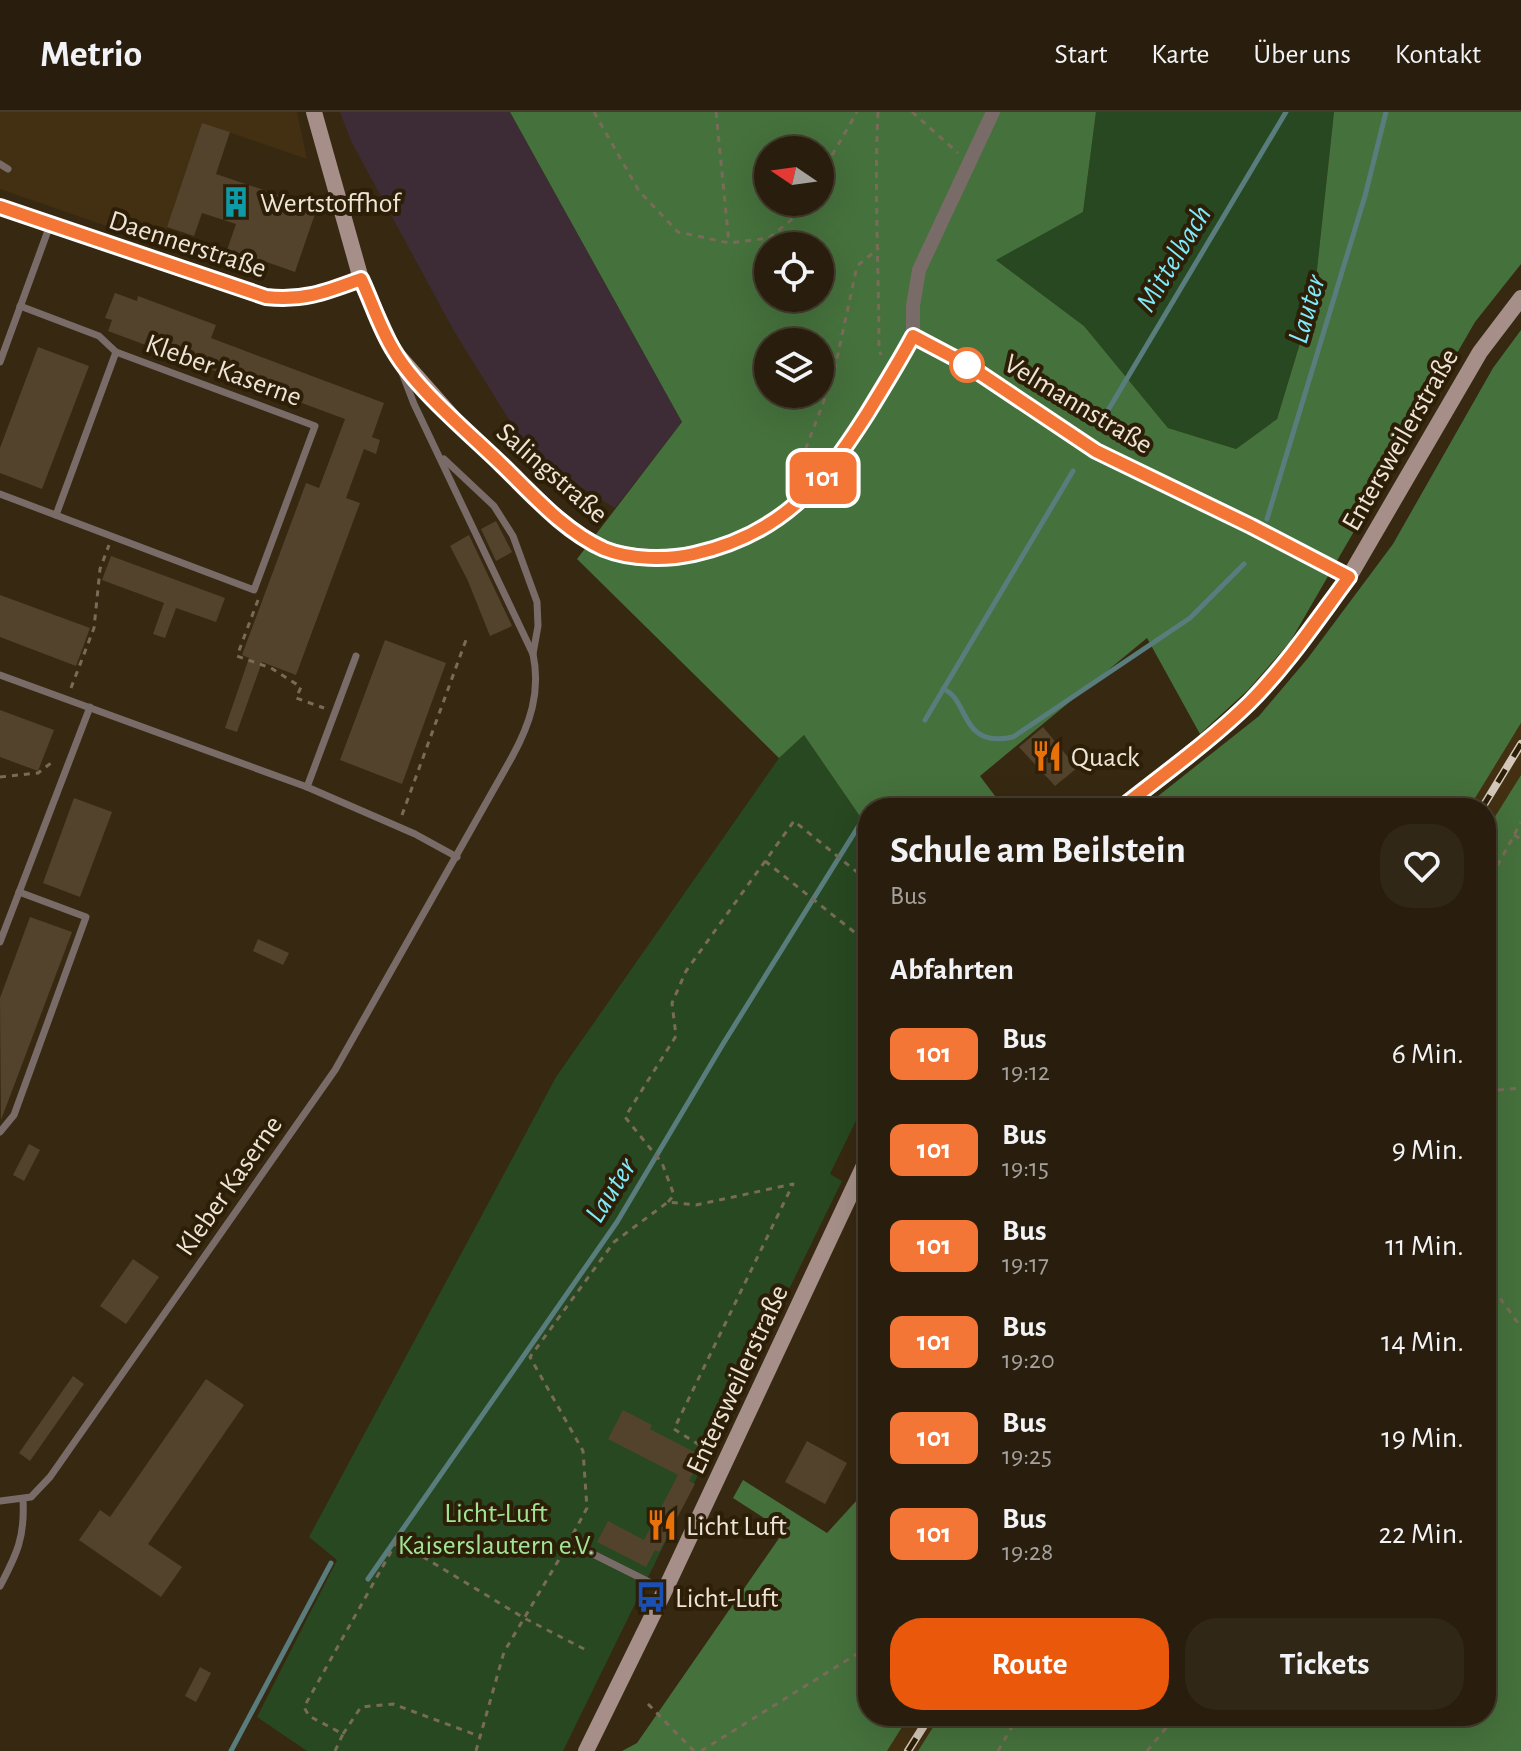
<!DOCTYPE html>
<html lang="de">
<head>
<meta charset="utf-8">
<style>
  body { margin:0; font-family:"Alegreya Sans",sans-serif; background:#312716; color:#f1f3f6; height:100vh; display:flex; flex-direction:column; font-size:30px; white-space:nowrap }
  * { box-sizing:border-box; margin:0 }
  p { font-size:26px; color:#a5a29d }
  .icon { flex:none; width:44px; height:44px; fill:none; stroke:currentColor; stroke-width:2; stroke-linecap:round; stroke-linejoin:round }
  .map { position:relative; flex:1; overflow:hidden }
  .panel { position:absolute; left:858px; top:686px; width:638px; height:928px; display:flex; flex-direction:column; background:#291e0d; border-radius:32px; box-shadow:0 8px 32px #0002,0 0 0 2px #453c2e }
  .panel>* { flex:none }
  .badge { padding:0 16px; border-radius:12px; font-size:28px; line-height:52px }
  .needle { width:52px; rotate:283deg }
  .buttons { position:absolute; left:754px; top:24px; display:grid; gap:16px }
  .buttons a { display:grid; place-items:center; width:80px; height:80px; border-radius:50%; background:#291e0d; box-shadow:0 8px 32px #0002,0 0 0 2px #453c2e; font-size:40px }
  .map>.badge { position:absolute; translate:-50% -50%; box-shadow:0 0 0 4px #fff }
  h2 { padding:0 32px; font-size:30px; line-height:72px }
  .round { display:grid; place-items:center; flex:none; width:84px; height:84px; border-radius:32px; background:#312716 }
  .overview { display:flex; align-items:center; justify-content:space-between; height:136px; padding:0 32px }
  h1 { font-size:38px; font-weight:600; line-height:60px }
  .action { display:flex; gap:16px; margin-top:auto; padding:16px 32px }
  .action a { flex:1; height:92px; border-radius:32px; background:#ea580c; color:#fff; font-size:32px; font-weight:600; line-height:92px; text-align:center }
  .action a+a { background:#312716; color:#f1f3f6 }
  ul { padding:0; list-style:none }
  li { display:flex; align-items:center; gap:24px; height:96px; padding:0 32px }
  li div { flex:1 }
  li b { display:block; font-size:30px }
  li em { font-style:normal }
  li .badge { min-width:88px; font-weight:700; text-align:center }
  header { display:flex; align-items:center; gap:48px; box-sizing:border-box; height:112px; padding:0 40px; background:#291e0d; border-bottom:2px solid #453c2e }
  header strong { font-size:38px }
  nav { display:flex; gap:44px; margin-inline-start:auto; font-size:28px }
  .map>svg:first-child { display:block }
</style>
</head>
<body>
<header>
<strong>Metrio</strong>
<nav><a>Start</a><a>Karte</a><a>Über uns</a><a>Kontakt</a></nav>
</header>
<div class="map">
<svg width="1521" height="1639" viewBox="0 0 1521 1639">
  <rect width="100%" height="100%" fill="#372811"/>
  <polygon fill="#3d2c36" points="340,0 510,0 682,310 615,396 561,363 516,319 454,219 351,29"/>
  <g fill="#433012">
    <polygon points="0,0 297,0 307,47 202,11 161,133 0,77"/>
    <polygon points="1521,611 1521,663 1486,719 1486,696 1469,696"/>
    <polygon points="909,1604 940,1604 918,1639 887,1639"/>
  </g>
  <g fill="#274821">
    <polygon points="1096,0 1334,0 1314,185 1277,307 1236,337 1168,316 1084,214 995,147 1083,100"/>
    <polygon points="804,623 868,716 868,984 830,1062 842,1069 563,1639 307,1639 257,1605 337,1448 309,1425 556,965 779,646"/>
  </g>
  <g fill="#45713c" fill-rule="evenodd">
    <path d="M 510,0 L 1096,0 L 1083,100 L 996,148 L 1084,214 L 1168,316 L 1236,337 L 1277,307 L 1314,185 L 1334,0 L 1521,0 L 1521,152 L 1475,210 L 1290,530 L 1248,578 L 1200,622 L 1147,526 L 980,664 L 1004,696 L 868,696 L 868,716 L 804,623 L 779,646 L 577,447 L 682,310 ZM 768,38 L 820,38 L 820,90 L 768,90 ZM 768,134 L 820,134 L 820,186 L 768,186 ZM 768,230 L 820,230 L 820,282 L 768,282 Z"/>
    <polygon points="1521,218 1521,611 1469,696 1143,696 1259,604 1308,546 1393,432 1493,256"/>
    <polygon points="1521,663 1521,1639 918,1639 940,1604 1486,1604 1486,719"/>
    <polygon points="743,1368 827,1421 868,1376 868,1604 909,1604 887,1639 622,1639 637,1631 784,1419 733,1386"/>
  </g>
  <g fill="none" stroke-linecap="round" stroke-linejoin="round">
    <g stroke="#597c7d" stroke-width="5">
      <polyline points="1098,315 1286,0"/>
      <polyline points="1267,407 1365,84 1386,0"/>
      <path d="M 943,577 C 970,587 959,637 1013,625 L 1190,506 L 1244,452"/>
      <polyline points="925,608 1073,359"/>
      <polyline points="870,696 873,692"/>
      <polyline points="368,1467 617,1110 723,932 868,699"/>
      <polyline points="231,1639 331,1451"/>
    </g>
  </g>
  <g fill="#53432c">
    <polygon points="202,11 230,20 216,62 317,96 295,160 250,144 248,148 226,141 236,112 202,101 194,124 167,115"/>
    <polygon points="115,181 137,189 138,184 216,213 211,226 384,291 372,325 380,328 376,342 364,337 346,386 360,391 296,563 262,550 237,620 225,616 249,546 242,543 306,371 319,376 345,307 108,219 112,208 105,206"/>
    <polygon points="38,235 89,254 42,377 0,361 0,336"/>
    <polygon points="496,409 512,440 496,449 481,417"/>
    <polygon points="469,423 512,514 490,524 468,469 450,434"/>
    <polygon points="111,444 225,486 216,510 176,496 165,526 153,522 164,491 102,468"/>
    <polygon points="0,483 90,516 76,554 0,525"/>
    <polygon points="385,528 446,551 402,672 340,648"/>
    <polygon points="0,598 54,618 38,659 0,645"/>
    <polygon points="1043,615 1077,656 1055,674 1019,635"/>
    <polygon points="74,686 112,700 80,785 43,771"/>
    <polygon points="30,805 72,820 1,1008 0,886"/>
    <polygon points="258,827 289,841 283,853 253,839"/>
    <polygon points="29,1032 40,1038 24,1069 13,1063"/>
    <polygon points="133,1147 159,1165 126,1212 100,1194"/>
    <polygon points="73,1264 84,1272 30,1349 19,1341"/>
    <polygon points="206,1267 244,1293 148,1432 182,1455 161,1485 79,1428 100,1398 110,1405"/>
    <polygon points="623,1298 652,1313 650,1317 702,1344 689,1369 695,1372 659,1440 655,1438 646,1455 597,1430 608,1409 644,1428 678,1363 608,1327"/>
    <polygon points="807,1329 847,1351 825,1392 785,1370"/>
    <polygon points="200,1555 211,1561 196,1590 185,1584"/>
  </g>
  <g fill="none" stroke-linecap="round" stroke-linejoin="round">
    <g stroke="#796b58" stroke-width="3" stroke-dasharray="6 6" stroke-linecap="butt">
      <polyline points="594,0 639,79 678,120 729,131 769,126 795,105 804,90"/>
      <polyline points="716,0 729,131"/>
      <path d="M 878,0 C 874,79 879,158 879,238 L 881,243"/>
      <polyline points="912,0 958,41"/>
      <polyline points="820,64 857,0"/>
      <polyline points="796,371 795,365 833,265 857,154 879,136"/>
      <polyline points="258,488 237,544 271,556 301,575 296,586 324,596"/>
      <polyline points="71,576 94,516 100,457 109,433"/>
      <polyline points="0,665 38,661 51,651 56,653"/>
      <polyline points="1043,696 1045,691"/>
      <polyline points="402,703 466,528"/>
      <polyline points="1514,723 1521,727"/>
      <polyline points="765,749 868,831"/>
      <polyline points="1486,775 1521,710"/>
      <polyline points="1486,979 1521,976"/>
      <polyline points="668,1090 674,1083 662,1051 625,1005 676,924 672,891 686,859 794,709 868,769"/>
      <polyline points="1486,1167 1521,1215"/>
      <polyline points="573,1422 587,1396 583,1339 530,1245 614,1130 668,1090 696,1093 793,1072 674,1317 712,1341"/>
      <polyline points="678,1484 707,1496"/>
      <polyline points="648,1592 694,1639"/>
      <polyline points="343,1622 361,1595 393,1592 479,1624"/>
      <polyline points="335,1639 343,1622 309,1604 304,1595 397,1429 524,1506 588,1539"/>
      <polyline points="476,1639 504,1540 564,1439"/>
      <polyline points="701,1639 868,1535"/>
      <polyline points="998,1639 1018,1604"/>
      <polyline points="1147,1639 1176,1604"/>
    </g>
    <g stroke="#796b67" stroke-width="7">
      <polyline points="0,52 8,57"/>
      <polyline points="20,194 99,224 116,240 56,403"/>
      <polyline points="0,250 50,113"/>
      <polyline points="444,347 494,394 513,424 537,490 538,514 533,542"/>
      <polyline points="0,382 254,478 315,314 116,240"/>
      <polyline points="0,563 307,675 415,722 457,745"/>
      <polyline points="307,675 356,544"/>
      <polyline points="0,830 90,595"/>
      <polyline points="0,1020 14,1003 86,805 19,780"/>
      <path d="M 0,1389 L 31,1385 L 50,1365 L 335,958 L 512,645 C 530,612 541,580 533,542 L 414,292 L 399,253"/>
      <polyline points="569,1430 663,1477"/>
      <path d="M 0,1474 C 17,1442 25,1425 23,1388"/>
    </g>
    <polyline stroke="#796b67" stroke-width="14" points="913,224 913,194 919,158 993,0"/>
    <g stroke="#a58f88" stroke-width="16">
      <polyline points="314,0 361,167 394,239 456,309 551,400 577,422 607,438 635,444 676,446 713,437 748,424 800,390 839,346 913,224 966,252 1096,339 1251,414 1349,465"/>
      <path d="M 0,95 L 266,185 C 305,188 326,180 361,167"/>
      <polyline points="1121,696 1217,620 1250,589 1299,533 1349,465 1480,240 1521,186"/>
      <polyline points="586,1639 665,1478 868,1045"/>
    </g>
    <defs>
      <g id="rail">
        <polyline points="1482,696 1521,632"/>
        <polyline points="908,1639 930,1604"/>
      </g>
    </defs>
    <use href="#rail" stroke="#d2c7b8" stroke-width="8"/>
    <use href="#rail" stroke="#2c1e07" stroke-width="5" stroke-dasharray="15" stroke-linecap="butt"/>
  </g>
  <g fill="none" stroke-linecap="round" stroke-linejoin="round">
    <defs>
      <path id="line" d="M 0,95 L 266,185 C 304,189 326,180 361,167 C 372,190 380,217 394,239 C 417,278 468,320 502,353 C 533,383 564,419 604,437 C 631,448 667,448 694,442 C 782,422 821,374 867,302 C 883,276 899,250 913,224 L 966,252 L 1096,339 L 1251,414 L 1349,465 C 1317,508 1287,553 1249,591 C 1210,629 1164,662 1121,696"/>
    </defs>
    <use href="#line" stroke="#fff" stroke-width="18"/>
    <use href="#line" stroke="#f37636" stroke-width="12"/>
  </g>
  <defs>
    <symbol id="building-bare" viewBox="-9 -9 18 18"><path d="M-4-6H4V6H1V3H-1V6H-4ZM-2.5-4.3h1.7v1.8h-1.7ZM.8-4.3h1.7v1.8H.8ZM-2.5-1h1.7V.8h-1.7ZM.8-1h1.7V.8H.8Z" fill="#0f9aa8" stroke="#2c1e07" stroke-width="2.5" paint-order="stroke"/></symbol>
    <symbol id="restaurant-bare" viewBox="-9 -9 18 18"><path d="M-5-6h1v4h1v-4h1v4h1v-4h1v5L-1.5 .5V6h-2V.5L-5-1ZM5-6V6H3V1.5H1.5Q1.5-4 5-6Z" fill="#e8710a" stroke="#2c1e07" stroke-width="2.5" paint-order="stroke"/></symbol>
    <symbol id="bus-bare" viewBox="-9 -9 18 18"><path d="M-5-6H5V4H4V6H2V4H-2V6H-4V4H-5ZM-3.5-4V0h7V-4ZM-3.5 1.2v1.5H-2V1.2ZM2 1.2v1.5H3.5V1.2Z" fill="#1a4fb4" stroke="#2c1e07" stroke-width="2.5" paint-order="stroke"/></symbol>
  </defs>
  <g fill-rule="evenodd">
    <use href="#building-bare" x="214" y="68" width="44" height="44"/>
    <use href="#restaurant-bare" x="1025" y="622" width="44" height="44"/>
    <use href="#restaurant-bare" x="640" y="1391" width="44" height="44"/>
    <use href="#bus-bare" x="629" y="1463" width="44" height="44"/>
  </g>
  <circle fill="#fff" stroke="#f37636" stroke-width="4" cx="967" cy="253" r="16"/>
  <g text-anchor="middle" stroke-width="8" stroke-linejoin="round" paint-order="stroke">
    <g font-size="28" fill="#efe5d7" stroke="#2c1e07" text-anchor="start">
      <text x="260" y="100">Wertstoffhof</text>
      <text x="1071" y="654">Quack</text>
      <text x="686" y="1423">Licht Luft</text>
      <text x="675" y="1495">Licht-Luft</text>
    </g>
    <g font-size="28" fill="#efe5d7" stroke="#2c1e07">
      <text transform="translate(188 131) rotate(18)" y="10">Daennerstraße</text>
      <text transform="translate(224 257) rotate(20)" y="10">Kleber Kaserne</text>
      <text transform="translate(1079 291) rotate(31)" y="10">Velmannstraße</text>
      <text transform="translate(1399 327) rotate(-60)" y="10">Entersweilerstraße</text>
      <text transform="translate(553 360) rotate(41)" y="10">Salingstraße</text>
      <text transform="translate(228 1073) rotate(-55)" y="10">Kleber Kaserne</text>
      <text transform="translate(736 1267) rotate(-65)" y="10">Entersweilerstraße</text>
    </g>
    <g font-size="28" fill="#a2e495" stroke="#2c1e07">
      <text x="496" y="1410">Licht-Luft<tspan x="496" dy="32">Kaiserslautern e.V.</tspan></text>
    </g>
    <g font-size="30" font-style="italic" fill="#80e9fa" stroke="#2c1e07">
      <text transform="translate(1173 146) rotate(-59)" y="10">Mittelbach</text>
      <text transform="translate(1306 197) rotate(-74)" y="10">Lauter</text>
      <text transform="translate(610 1078) rotate(-58)" y="10">Lauter</text>
    </g>
  </g>
</svg>
<div class="buttons">
<a><svg class="needle" viewBox="-14 -14 28 28"><path d="M0-13l5 13h-10z" fill="#e53935"/><path d="M0 13l5-13h-10z" fill="#a5a29d"/></svg></a>
<a><svg class="icon" aria-label="locate" viewBox="0 0 24 24"><circle cx="12" cy="12" r="6"/><path d="M12 2v4M12 18v4M2 12h4M18 12h4"/></svg></a>
<a><svg class="icon" aria-label="layers" viewBox="0 0 24 24"><path d="M12 4l9 5-9 5-9-5zM3 14l9 5 9-5"/></svg></a>
</div>
<b class="badge" style="left:823px;top:366px;background:#f37636;color:#fff">101</b>
<section class="panel">
<div class="overview"><div><h1>Schule am Beilstein</h1><p>Bus</p></div><a class="round"><svg class="icon" aria-label="heart" viewBox="0 0 24 24"><path d="M12 20l-8-8c-3-5 5-10 8-4 3-6 11-1 8 4z"/></svg></a></div>
<h2>Abfahrten</h2>
<ul>
<li><span class="badge" style="background:#f37636;color:#fff">101</span><div><b>Bus</b><p>19:12</p></div><em>6 Min.</em></li>
<li><span class="badge" style="background:#f37636;color:#fff">101</span><div><b>Bus</b><p>19:15</p></div><em>9 Min.</em></li>
<li><span class="badge" style="background:#f37636;color:#fff">101</span><div><b>Bus</b><p>19:17</p></div><em>11 Min.</em></li>
<li><span class="badge" style="background:#f37636;color:#fff">101</span><div><b>Bus</b><p>19:20</p></div><em>14 Min.</em></li>
<li><span class="badge" style="background:#f37636;color:#fff">101</span><div><b>Bus</b><p>19:25</p></div><em>19 Min.</em></li>
<li><span class="badge" style="background:#f37636;color:#fff">101</span><div><b>Bus</b><p>19:28</p></div><em>22 Min.</em></li>
</ul>
<div class="action"><a>Route</a><a>Tickets</a></div>
</section>
</div>
</body>
</html>
